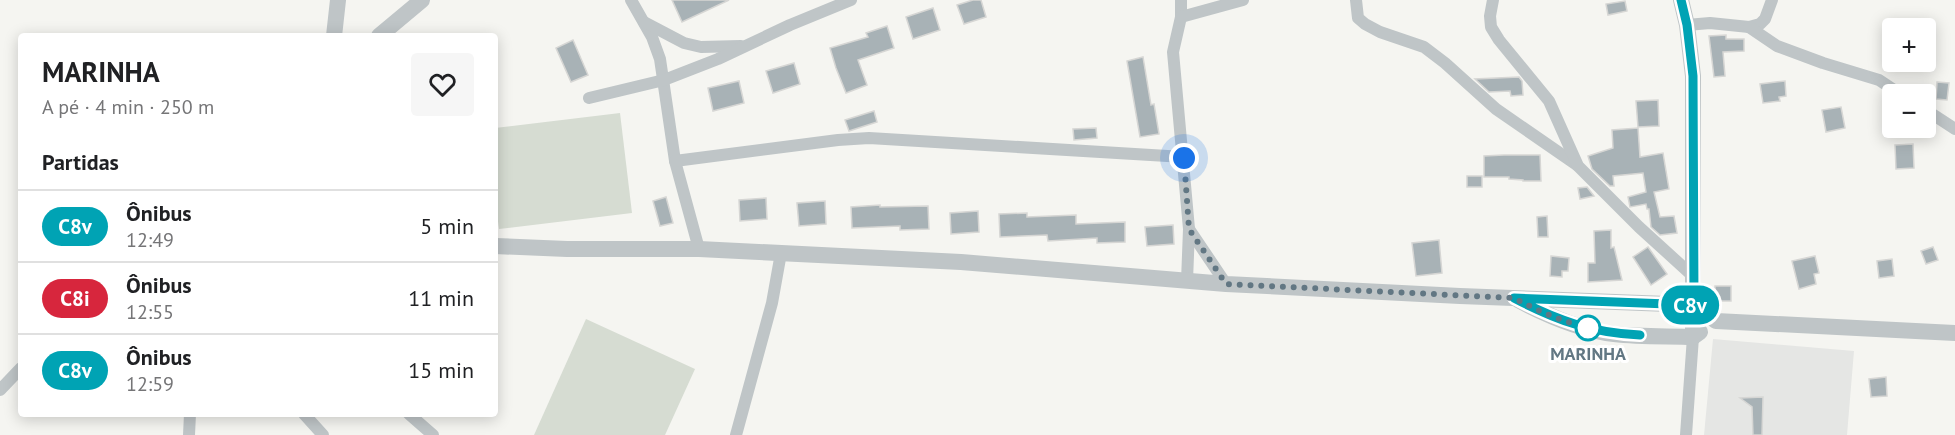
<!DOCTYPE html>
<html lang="pt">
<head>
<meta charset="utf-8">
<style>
  body { margin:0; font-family:"PT Sans",sans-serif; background:#f6f6f6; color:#202124; height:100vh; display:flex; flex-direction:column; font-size:22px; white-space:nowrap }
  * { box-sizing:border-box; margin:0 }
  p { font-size:20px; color:#757577 }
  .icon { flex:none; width:33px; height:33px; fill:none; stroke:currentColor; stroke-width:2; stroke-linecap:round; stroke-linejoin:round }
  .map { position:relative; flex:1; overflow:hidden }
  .panel { position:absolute; left:18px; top:33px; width:480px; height:384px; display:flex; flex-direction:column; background:#fff; border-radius:6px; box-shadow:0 3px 15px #0003 }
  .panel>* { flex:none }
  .badge { padding:0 12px; border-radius:20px; font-size:21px; line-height:39px }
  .controls { position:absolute; left:1882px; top:18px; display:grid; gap:12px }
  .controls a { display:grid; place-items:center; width:54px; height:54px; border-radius:6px; background:#fff; box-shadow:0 3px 15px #0003; font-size:30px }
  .you { position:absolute; width:30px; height:30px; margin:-15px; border:4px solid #fff; border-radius:50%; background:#1a73e8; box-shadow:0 0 0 9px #1a73e833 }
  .map>.badge { position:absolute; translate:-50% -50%; box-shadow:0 0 0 3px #fff }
  h2 { padding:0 24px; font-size:22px; line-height:54px }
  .round { display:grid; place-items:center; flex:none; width:63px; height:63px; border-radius:6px; background:#f6f6f6 }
  .head { display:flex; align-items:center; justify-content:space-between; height:102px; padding:0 24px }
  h1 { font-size:28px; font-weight:800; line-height:45px }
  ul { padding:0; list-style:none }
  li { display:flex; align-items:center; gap:18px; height:72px; padding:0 24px; border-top:2px solid #e0e0e0 }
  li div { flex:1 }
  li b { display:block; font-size:22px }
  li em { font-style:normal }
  li .badge { min-width:66px; font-weight:700; text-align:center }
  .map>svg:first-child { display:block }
</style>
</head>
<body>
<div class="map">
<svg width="1955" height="435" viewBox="0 0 1955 435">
  <rect width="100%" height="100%" fill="#f5f5f1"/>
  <polygon fill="#e5e6e4" points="1713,339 1854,351 1847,435 1704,435"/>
  <g fill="#d6dcd2">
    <polygon points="620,113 632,213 499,229 495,200 495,128"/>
    <polygon points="586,319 695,369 665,435 534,435"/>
  </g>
  <g fill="#a8b2b6" stroke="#d6d6d4" stroke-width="1.5">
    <polygon points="672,0 729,0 682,22"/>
    <polygon points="973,0 981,0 986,17 964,24 957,5"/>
    <polygon points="1625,1 1627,11 1608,15 1606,4"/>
    <polygon points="933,8 940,30 913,39 906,17"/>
    <polygon points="887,26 894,48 858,60 867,85 846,93 836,68 830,48 868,37 866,33"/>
    <polygon points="1726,35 1726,39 1744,39 1744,51 1723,52 1725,76 1714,77 1709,36"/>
    <polygon points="573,40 588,75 571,82 556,48"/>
    <polygon points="1143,57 1151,105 1154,104 1159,134 1140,137 1127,61"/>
    <polygon points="794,63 800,84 773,93 766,71"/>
    <polygon points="1519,77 1522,81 1523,95 1511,96 1510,91 1489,92 1475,79"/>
    <polygon points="739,81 744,103 713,111 708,88"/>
    <polygon points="1785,81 1786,96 1779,97 1780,101 1763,103 1760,84"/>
    <polygon points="1937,82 1949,83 1947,100 1936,99"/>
    <polygon points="1658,100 1659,126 1638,127 1636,101"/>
    <polygon points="1841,107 1845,128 1826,132 1822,110"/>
    <polygon points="874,111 877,122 849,131 845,120"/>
    <polygon points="1096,128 1097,138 1074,140 1073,129"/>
    <polygon points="1638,128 1640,157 1663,153 1669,189 1654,192 1660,217 1674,216 1677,233 1660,235 1651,227 1649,209 1647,209 1646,204 1630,207 1628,197 1646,192 1643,173 1613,176 1614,186 1610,186 1592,169 1588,156 1613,148 1612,130"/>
    <polygon points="1913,144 1914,168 1896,169 1895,145"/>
    <polygon points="1504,155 1540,155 1541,181 1523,181 1523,180 1509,179 1509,177 1484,177 1484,156"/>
    <rect x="1467" y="176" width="15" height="11"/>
    <polygon points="1587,187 1594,196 1580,199 1578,188"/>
    <polygon points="666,197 673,223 660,226 653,201"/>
    <polygon points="766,198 767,219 740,221 739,200"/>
    <polygon points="825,201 826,224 799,226 797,203"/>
    <polygon points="880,205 880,207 928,206 929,229 900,230 900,226 852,228 851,207"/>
    <polygon points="978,211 979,232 951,234 950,213"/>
    <polygon points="1027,213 1027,217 1076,215 1076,224 1125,222 1125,242 1097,243 1097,238 1048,241 1047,235 1000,237 999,214"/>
    <polygon points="1547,216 1548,237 1538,237 1537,217"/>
    <polygon points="1173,225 1174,244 1147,246 1145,227"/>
    <polygon points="1611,230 1611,248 1614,247 1622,280 1588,282 1588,263 1595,263 1594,231"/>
    <polygon points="1439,240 1442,273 1416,276 1412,243"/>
    <polygon points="1648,247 1667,274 1651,285 1633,257"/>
    <polygon points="1933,247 1938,260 1926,264 1921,251"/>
    <polygon points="1551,256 1569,258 1568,271 1562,271 1562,277 1550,276"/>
    <polygon points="1815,256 1819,273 1814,274 1816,284 1799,289 1792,261"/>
    <polygon points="1892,259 1894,276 1879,278 1877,261"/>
    <rect x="1715" y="286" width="16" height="15"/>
    <polygon points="1886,377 1887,396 1871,397 1869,379"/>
    <polygon points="1763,397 1762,435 1753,435 1752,407 1740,398"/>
  </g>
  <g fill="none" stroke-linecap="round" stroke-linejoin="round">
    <g stroke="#bfc5c7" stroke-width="12">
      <polyline points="631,0 652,37 660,59 675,161 699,249"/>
      <polyline points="1181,0 1181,17 1173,52 1189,229 1187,281"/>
      <polyline points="1356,0 1358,18 1365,24 1380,32 1424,47 1445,63 1496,109 1577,165"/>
      <polyline points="1493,0 1490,16 1491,27 1499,40 1549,101 1578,166 1639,227 1694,277"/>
      <polyline points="1181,17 1243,0"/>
      <polyline points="644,22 684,43 701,47 741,46"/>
      <polyline points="1687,25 1710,23 1749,27 1760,24 1765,19 1772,0"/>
      <polyline points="1749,27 1777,46 1823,63 1879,80 1900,94"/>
      <polyline points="589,98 664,80 718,59 790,25 851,0"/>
      <polyline points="1926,110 1955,129"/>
      <polyline points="675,161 838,140 869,138 1184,157"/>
      <polyline points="1189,229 1226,284"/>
      <polyline points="0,390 21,368"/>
      <polyline points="304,414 323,435"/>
      <polyline points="409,414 433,435"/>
      <polyline points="189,435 190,414"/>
      <polyline points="736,435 772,303 781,253"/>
      <polyline points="1686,435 1693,337"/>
    </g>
    <g stroke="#bfc5c7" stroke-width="16">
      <polyline points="1681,0 1687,25 1693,76 1693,337"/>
      <polyline points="334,36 338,0"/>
      <polyline points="379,36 422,0"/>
      <polyline points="495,246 567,249 699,249 961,262 1226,284 1460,296 1694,305 1716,321 1955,333"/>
      <path d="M 1518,300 C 1548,316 1580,330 1614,334 C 1640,337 1667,336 1693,337 L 1700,332"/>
    </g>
  </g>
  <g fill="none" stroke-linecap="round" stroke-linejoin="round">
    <defs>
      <path id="line" d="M 1640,335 C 1592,333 1556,320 1514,298 L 1694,305 L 1693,76 L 1687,25 L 1681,0"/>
    </defs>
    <use href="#line" stroke="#fff" stroke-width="14"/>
    <use href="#line" stroke="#00a3b4" stroke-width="9"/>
    <path stroke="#627783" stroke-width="6" stroke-dasharray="0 10.8" d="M 1184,158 L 1189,229 L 1226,284 L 1514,298 C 1539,311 1562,322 1590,328 L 1588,328"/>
  </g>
  <circle fill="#fff" stroke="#00a3b4" stroke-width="3" cx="1588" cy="328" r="12"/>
  <g text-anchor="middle" stroke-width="6" stroke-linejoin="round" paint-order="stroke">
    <g font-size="18" font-weight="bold" fill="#627783" stroke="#fff">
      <text x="1588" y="360">MARINHA</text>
    </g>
  </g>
</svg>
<div class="controls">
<a>+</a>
<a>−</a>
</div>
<div class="you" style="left:1184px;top:158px"></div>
<b class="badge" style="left:1690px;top:305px;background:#00a3b4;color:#fff">C8v</b>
<section class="panel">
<div class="head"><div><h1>MARINHA</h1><p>A pé · 4 min · 250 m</p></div><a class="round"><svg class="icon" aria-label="heart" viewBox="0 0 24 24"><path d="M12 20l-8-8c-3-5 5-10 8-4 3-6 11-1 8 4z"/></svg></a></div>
<h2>Partidas</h2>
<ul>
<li><span class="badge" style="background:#00a3b4;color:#fff">C8v</span><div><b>Ônibus</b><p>12:49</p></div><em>5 min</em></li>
<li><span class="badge" style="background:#d7263d;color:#fff">C8i</span><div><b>Ônibus</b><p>12:55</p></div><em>11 min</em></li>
<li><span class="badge" style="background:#00a3b4;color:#fff">C8v</span><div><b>Ônibus</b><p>12:59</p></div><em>15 min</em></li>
</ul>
</section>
</div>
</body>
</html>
